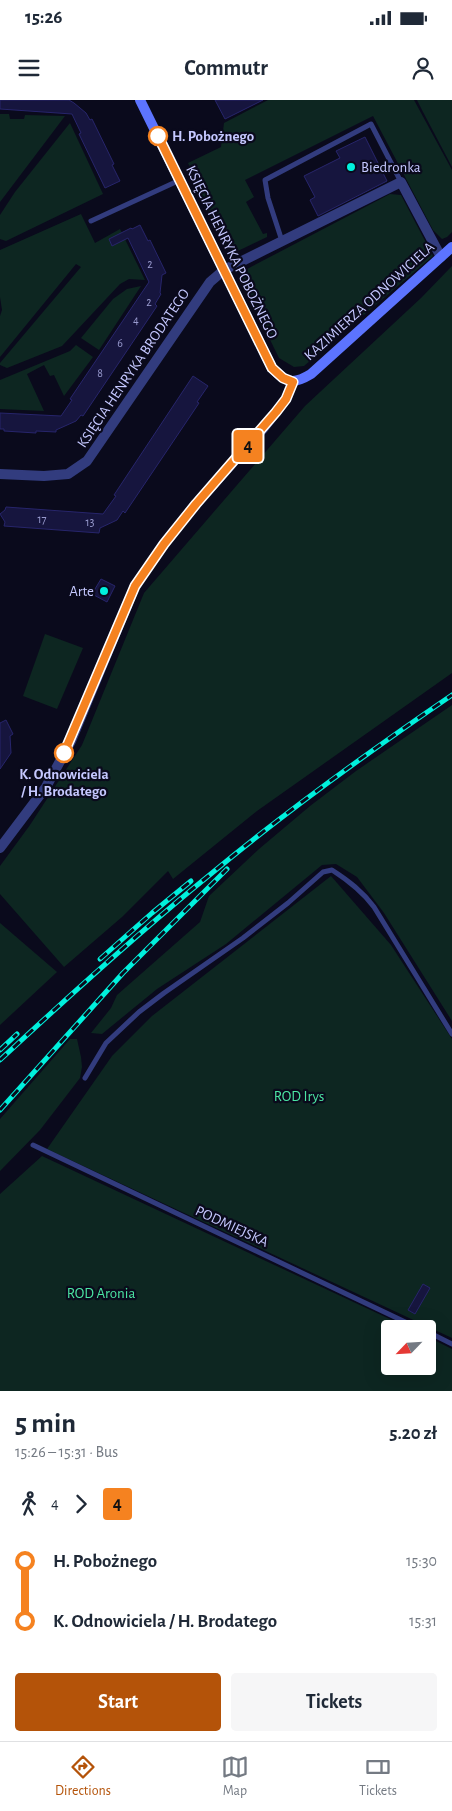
<!DOCTYPE html>
<html lang="en">
<head>
<meta charset="utf-8">
<style>
  body { margin:0; font-family:"Alegreya Sans",sans-serif; background:#f6f6f7; color:#1f2937; height:100vh; display:flex; flex-direction:column; font-size:19px; white-space:nowrap }
  * { box-sizing:border-box; margin:0 }
  p { font-size:16px; color:#747a83 }
  .icon { flex:none; width:28px; height:28px; fill:none; stroke:currentColor; stroke-width:2; stroke-linecap:round; stroke-linejoin:round }
  .map { position:relative; height:1291px; overflow:hidden }
  .drawer { display:flex; flex-direction:column; background:#fff; flex:1 }
  .drawer>* { flex:none }
  .badge { padding:0 10px; border-radius:4px; font-size:18px; line-height:32px }
  .needle { width:32px; rotate:245deg }
  .tools { position:absolute; left:381px; top:1220px; display:grid; gap:10px }
  .tools a { display:grid; place-items:center; width:55px; height:55px; border-radius:5px; background:#fff; box-shadow:0 5px 20px #0002; font-size:25px }
  .map>.badge { position:absolute; translate:-50% -50%; box-shadow:0 0 0 2px #fff }
  .legs { display:flex; align-items:center; gap:8px; height:55px; padding:0 15px; font-size:16px }
  .legs p { margin-inline-start:auto }
  .summary { display:flex; align-items:center; justify-content:space-between; height:85px; padding:0 15px }
  h1 { font-size:28px; font-weight:600; line-height:38px }
  .action { display:flex; gap:10px; margin-top:auto; padding:10px 15px }
  .action a { flex:1; height:58px; border-radius:5px; background:#b45309; color:#fff; font-size:20px; font-weight:600; line-height:58px; text-align:center }
  .action a+a { background:#f6f6f7; color:#1f2937 }
  ul { padding:0 15px; list-style:none }
  li { display:flex; align-items:center; gap:18px; height:60px; font-size:19px }
  li i { display:grid; place-items:center; width:8px; height:100%; margin:0 6px; background:currentColor }
  li i::after { content:''; width:12px; height:12px; margin:-6px; border:4px solid; border-radius:50%; background:#fff }
  li p { margin-inline-start:auto }
  li:first-child i { background:linear-gradient(#0000 50%,currentColor 0) }
  li:last-child i { background:linear-gradient(currentColor 50%,#0000 0) }
  .status { display:flex; justify-content:space-between; align-items:center; height:35px; padding:0 25px; background:#fff; direction:ltr }
  .status svg { height:14px; fill:currentColor }
  header { display:flex; justify-content:space-between; align-items:center; height:65px; padding:0 15px; background:#fff; font-size:22px; font-weight:600 }
  .tabs { display:flex; justify-content:space-around; align-items:center; height:70px; border-top:1px solid #e0e1e3; background:#fff; font-size:14px; color:#747a83 }
  .tabs a { display:grid; justify-items:center; gap:2px }
  .tabs .on { color:#b45309 }
  .map>svg:first-child { display:block }
</style>
</head>
<body>
<div class="status"><b>15:26</b><svg viewBox="0 0 49 12"><path d="M0 12V9h3v3zM5 12V6h3v6zM10 12V3h3v9zM15 12V0h3v12zM26 1h20v11H26zM47 4h2v5h-2z"/></svg></div>
<header><svg class="icon" aria-label="menu" viewBox="0 0 24 24"><path d="M4 6h16M4 12h16M4 18h16"/></svg>Commutr<svg class="icon" aria-label="person" viewBox="0 0 24 24"><circle cx="12" cy="8" r="4"/><path d="M4 21q1-7 8-7t8 7"/></svg></header>
<div class="map">
<svg width="452" height="1291" viewBox="0 0 452 1291">
  <rect width="100%" height="100%" fill="#0a0a1c"/>
  <g fill="#0d2621">
    <polygon points="268,0 414,0 452,70 452,132 447,137 442,139 433,130 373,16 245,80 254,97 246,102 263,134 267,133 267,137 242,149 235,152 230,151 224,145 201,100 198,83 188,63 221,47 224,23"/>
    <polygon points="417,0 452,0 452,67 422,10"/>
    <polygon points="0,14 9,14 10,19 24,19 25,15 65,16 0,102"/>
    <polygon points="70,23 103,94 6,141 0,139 0,115 15,92"/>
    <polygon points="390,94 401,95 433,156 304,266 294,267 279,258 241,181 242,173 247,169"/>
    <polygon points="81,114 95,143 120,129 145,180 129,179 120,184 62,246 7,268 0,265 0,263 81,167 76,164 0,257 0,216 2,210 0,197 0,150"/>
    <polygon points="452,166 452,573 257,711 173,779 168,771 122,817 64,867 0,794 0,766 30,725 82,645 144,493 305,306 421,198"/>
    <polygon points="141,186 99,250 81,238 113,199 127,189"/>
    <polygon points="76,245 93,257 64,296 54,275 50,276 44,265 27,274 44,311 0,309 0,280 70,251"/>
    <polygon points="45,534 83,548 57,609 23,596"/>
    <polygon points="452,605 452,921 384,813 357,777 336,764 322,765 226,844 157,889 102,934 91,933 111,908 117,895 200,822 209,796 259,749 310,706 356,671"/>
    <polygon points="331,776 391,845 452,939 452,1238 47,1049 112,956 152,916"/>
    <polygon points="0,823 57,872 0,925"/>
    <polygon points="70,939 77,939 81,957 82,967 80,978 40,1030 0,1071 0,1019"/>
    <polygon points="42,1056 411,1229 390,1229 390,1266 428,1266 428,1237 452,1249 452,1291 0,1291 0,1094"/>
  </g>
  <g fill="#16153e" stroke="#27256b">
    <polygon points="0,0 69,0 74,3 86,13 90,20 92,19 114,64 112,65 120,81 105,88 79,34 81,33 72,14 0,9"/>
    <polygon points="215,0 263,0 225,19"/>
    <polygon points="365,37 387,81 318,116 310,100 315,97 304,76 340,58 336,51"/>
    <polygon points="140,125 148,141 150,140 166,173 162,175 160,193 161,194 155,204 157,206 151,215 83,316 81,315 76,321 56,330 56,332 36,331 36,333 4,331 4,329 0,329 0,313 61,316 72,300 70,299 149,182 128,138 112,146 109,139 131,128 132,129"/>
    <polygon points="193,276 208,286 197,302 199,303 193,312 125,413 123,411 117,420 100,428 99,433 4,426 5,422 0,414 5,410 6,407 103,414 116,396 114,395"/>
    <polygon points="101,479 115,486 107,502 92,494"/>
    <polygon points="6,620 13,634 10,636 11,653 0,669 0,623"/>
    <polygon points="423,1184 430,1188 415,1214 408,1210"/>
  </g>
  <g fill="none" stroke-linecap="round" stroke-linejoin="round">
    <g stroke="#323c7e" stroke-width="5">
      <polyline points="91,121 180,80"/>
      <polyline points="282,141 268,98 265,80 371,24 401,82"/>
      <path d="M 85,978 L 106,943 L 139,912 L 164,893 L 243,838 L 288,803 L 323,772 L 332,770 C 349,781 362,791 374,807 L 452,934"/>
      <polyline points="33,1045 420,1229"/>
      <polyline points="428,1232 452,1244"/>
    </g>
    <g stroke="#323c7e" stroke-width="10">
      <polyline points="0,374 44,376 68,374 87,361 210,182 224,170 401,82 441,157"/>
      <polyline points="0,748 46,687 71,641 135,486 164,444 196,404 263,329 286,299 293,282"/>
    </g>
    <path stroke="#5c74ff" stroke-width="10" d="M 140,0 L 272,268 C 286,283 293,285 311,274 L 452,147"/>
    <defs>
      <g id="rail">
        <polyline points="100,859 152,813 191,781"/>
        <polyline points="0,950 17,934"/>
        <path d="M 0,960 C 69,896 139,832 212,773 C 289,709 370,651 452,595"/>
        <polyline points="0,1010 123,873 227,769"/>
      </g>
    </defs>
    <use href="#rail" stroke="#00f0dd" stroke-width="5"/>
    <use href="#rail" stroke="#0a0a1c" stroke-width="3" stroke-dasharray="9" stroke-linecap="butt"/>
  </g>
  <g fill="none" stroke-linecap="round" stroke-linejoin="round">
    <defs>
      <polyline id="line-1" points="64,653 135,486 164,444 196,404 276,312 286,299 293,282 283,278 272,268 158,36"/>
    </defs>
    <use href="#line-1" stroke="#fff" stroke-width="11"/>
    <use href="#line-1" stroke="#f58220" stroke-width="8"/>
  </g>
  <g fill="#fff" stroke="#f58220" stroke-width="2.5">
    <circle cx="158" cy="36" r="9"/>
    <circle cx="64" cy="653" r="9"/>
  </g>
  <g fill="#00f0dd" stroke="#0a0a1c" stroke-width="2">
    <circle cx="351" cy="67" r="5"/>
    <circle cx="104" cy="491" r="5"/>
  </g>
  <g text-anchor="middle" stroke-width="4.5" stroke-linejoin="round" paint-order="stroke">
    <g font-size="12" fill="#999bcf">
      <text x="150" y="168">2</text>
      <text x="149" y="206">2</text>
      <text x="136" y="224">4</text>
      <text x="120" y="247">6</text>
      <text x="100" y="277">8</text>
      <text x="42" y="423">17</text>
      <text x="90" y="426">13</text>
    </g>
    <g font-size="15" font-weight="bold" fill="#c5c8ff" stroke="#0a0a1c" text-anchor="start">
      <text x="172" y="41">H. Pobożnego</text>
      <text x="64" y="679" text-anchor="middle">K. Odnowiciela<tspan x="64" dy="17">/ H. Brodatego</tspan></text>
    </g>
    <g font-size="15" fill="#c5c8ff" stroke="#0a0a1c" text-anchor="start">
      <text x="361" y="72">Biedronka</text>
      <text x="94" y="496" text-anchor="end">Arte</text>
    </g>
    <g font-size="15" fill="#c5c8ff" stroke="#0a0a1c">
      <text transform="translate(232 152) rotate(64)" y="5">KSIĘCIA HENRYKA POBOŻNEGO</text>
      <text transform="translate(369 201) rotate(-42)" y="5">KAZIMIERZA ODNOWICIELA</text>
      <text transform="translate(133 268) rotate(-56)" y="5">KSIĘCIA HENRYKA BRODATEGO</text>
      <text transform="translate(232 1126) rotate(25)" y="5">PODMIEJSKA</text>
    </g>
    <g font-size="15" fill="#4be5a3" stroke="#0a0a1c">
      <text x="299" y="1001">ROD Irys</text>
      <text x="101" y="1198">ROD Aronia</text>
    </g>
  </g>
</svg>
<div class="tools">
<a><svg class="needle" viewBox="-14 -14 28 28"><path d="M0-13l5 13h-10z" fill="#e53935"/><path d="M0 13l5-13h-10z" fill="#747a83"/></svg></a>
</div>
<b class="badge" style="left:248px;top:346px;background:#f58220;color:#111">4</b>
</div>
<section class="drawer">
<div class="summary"><div><h1>5 min</h1><p>15:26 – 15:31 · Bus</p></div><b>5.20 zł</b></div>
<div class="legs"><svg class="icon" aria-label="walk" viewBox="0 0 24 24"><circle cx="13" cy="4" r="2"/><path d="M13 8l-2 6 4 7M11 14l-3 7M7 12l3-4h3l4 4"/></svg>4<svg class="icon" aria-label="forward" viewBox="0 0 24 24"><path d="M9 5l7 7-7 7"/></svg><b class="badge" style="background:#f58220;color:#111">4</b></div>
<ul>
<li><i style="color:#f58220"></i><b>H. Pobożnego</b><p>15:30</p></li>
<li><i style="color:#f58220"></i><b>K. Odnowiciela / H. Brodatego</b><p>15:31</p></li>
</ul>
<div class="action"><a>Start</a><a>Tickets</a></div>
</section>
<nav class="tabs">
<a class="on"><svg class="icon" aria-label="directions" viewBox="0 0 24 24"><path d="M12 3l9 9-9 9-9-9zM9 14v-3h6M13 9l2 2-2 2"/></svg>Directions</a>
<a><svg class="icon" aria-label="map" viewBox="0 0 24 24"><path d="M3 6l6-2 6 2 6-2v14l-6 2-6-2-6 2zM9 4v14M15 6v14"/></svg>Map</a>
<a><svg class="icon" aria-label="tickets" viewBox="0 0 24 24"><path d="M3 7h18v10H3zM15 7v10"/></svg>Tickets</a>
</nav>
</body>
</html>
